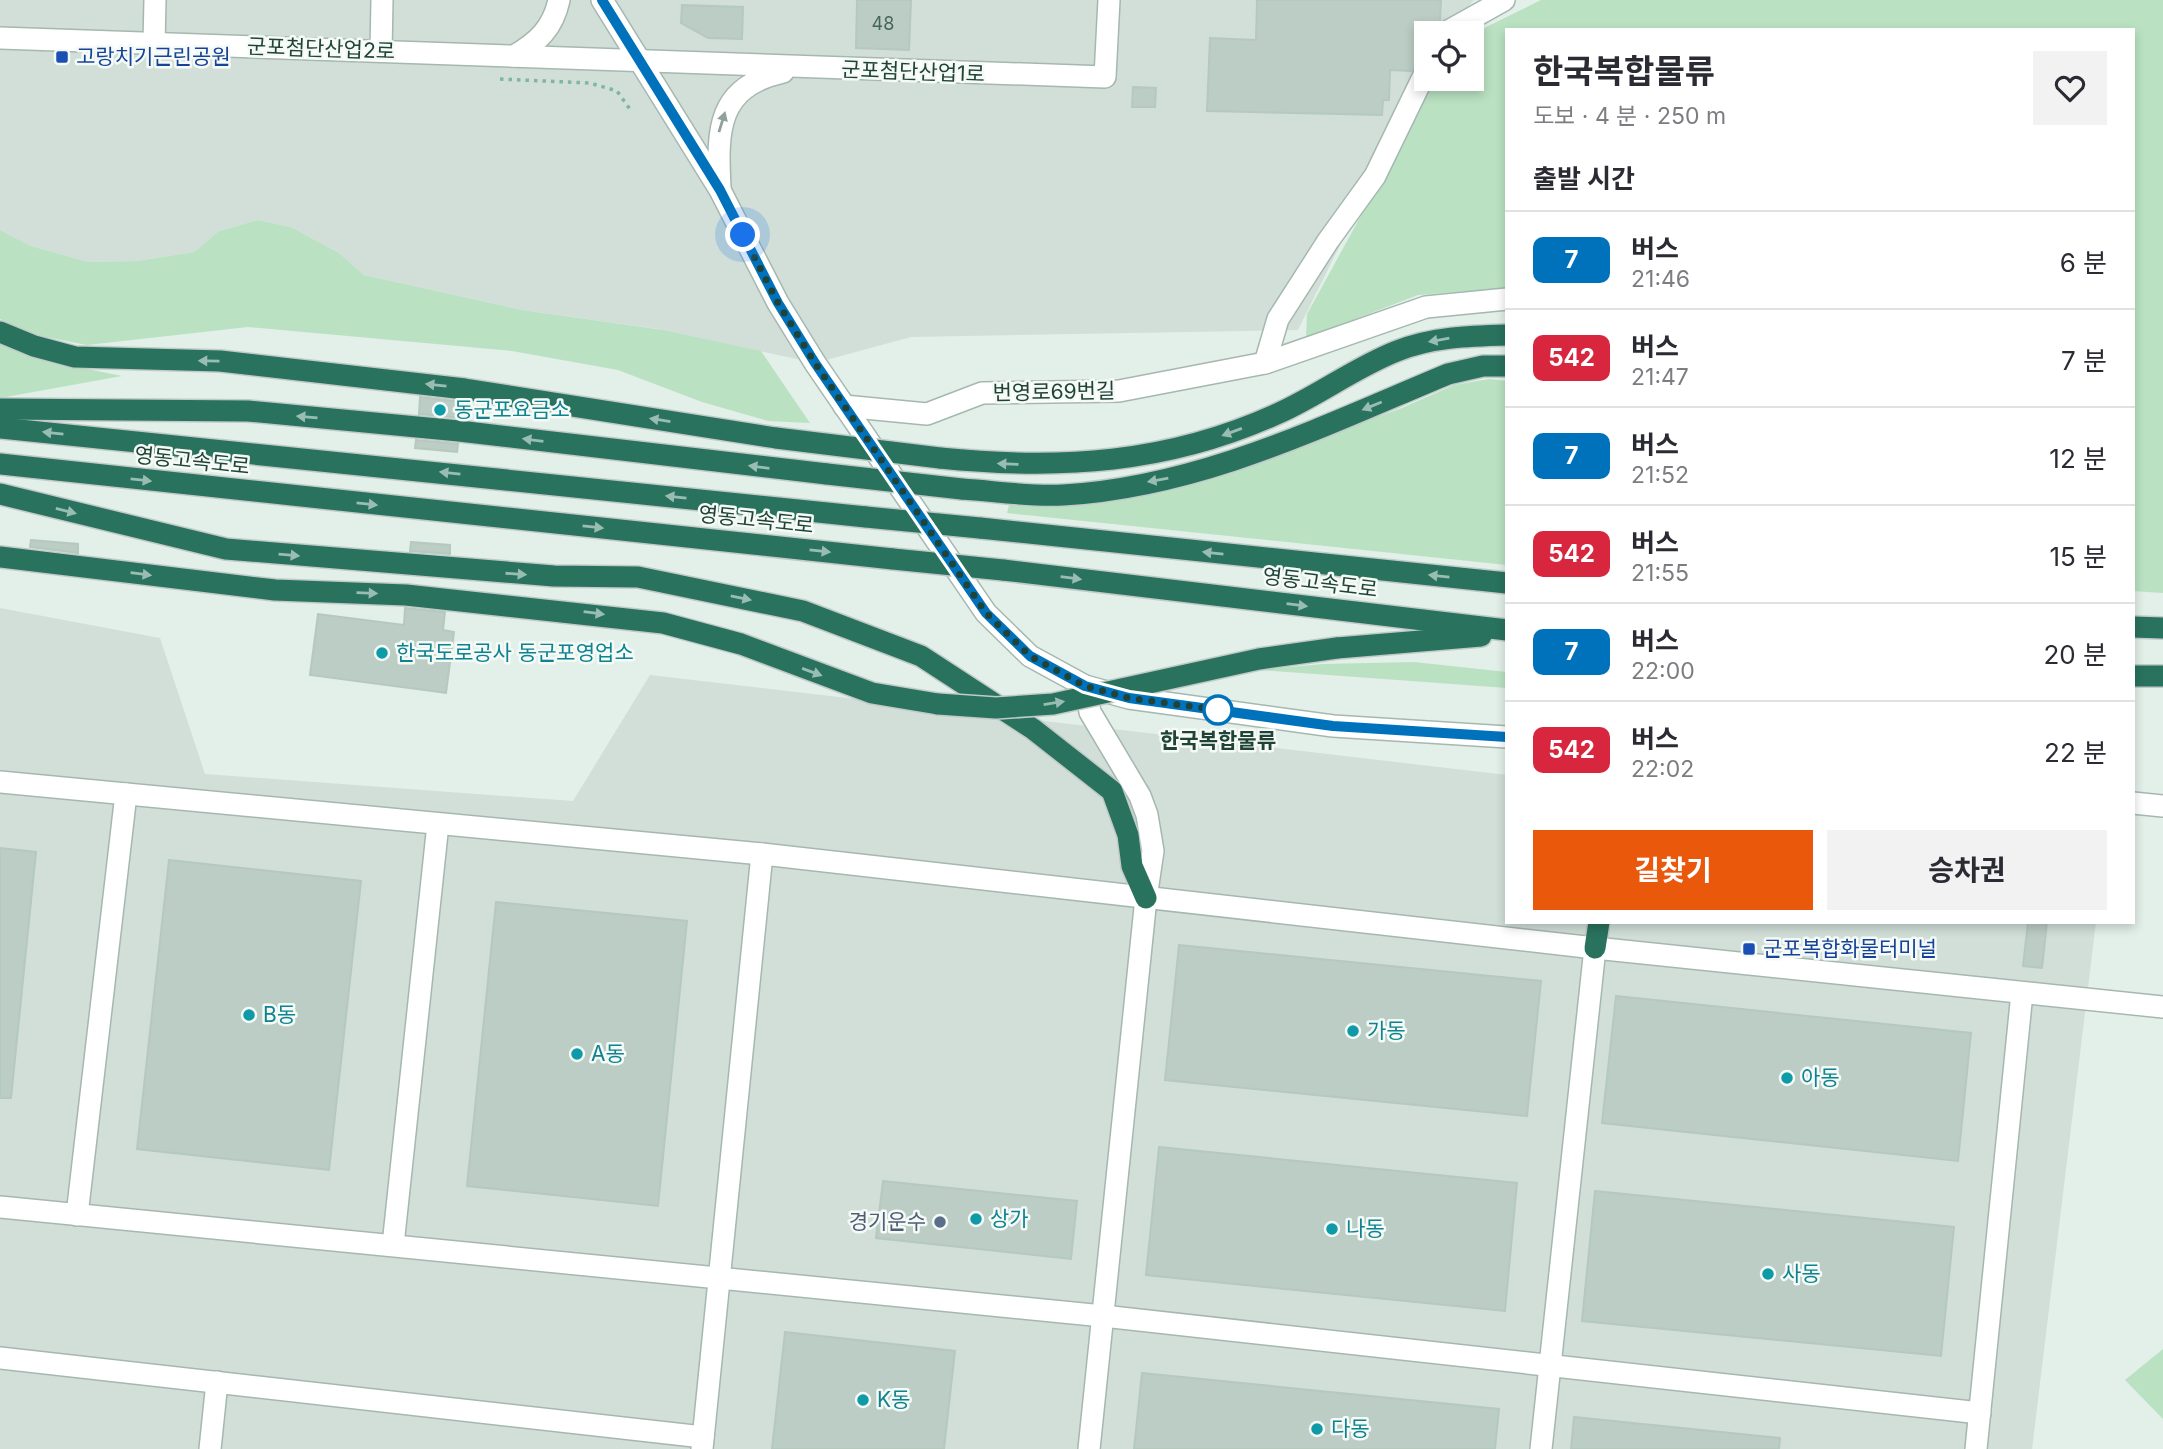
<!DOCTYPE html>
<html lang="ko">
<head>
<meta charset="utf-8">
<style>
  body { margin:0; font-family:Inter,"Noto Sans KR",sans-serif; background:#f2f2f3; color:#2b2b33; height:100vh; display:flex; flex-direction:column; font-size:26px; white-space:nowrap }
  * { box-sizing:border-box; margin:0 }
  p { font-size:23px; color:#7c7c81 }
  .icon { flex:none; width:38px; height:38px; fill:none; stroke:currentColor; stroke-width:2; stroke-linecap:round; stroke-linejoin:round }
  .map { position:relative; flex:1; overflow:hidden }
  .details { position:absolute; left:1505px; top:28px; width:630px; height:896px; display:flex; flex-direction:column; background:#fff; border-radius:0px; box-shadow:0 4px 10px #0003 }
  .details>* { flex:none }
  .badge { padding:0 14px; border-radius:10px; font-size:24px; line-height:46px }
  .tools { position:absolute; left:1414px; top:21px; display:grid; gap:14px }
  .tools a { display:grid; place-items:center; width:70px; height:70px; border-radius:0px; background:#fff; box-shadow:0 4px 10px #0003; font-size:35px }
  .you { position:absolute; width:35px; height:35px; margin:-18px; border:5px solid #fff; border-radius:50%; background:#1a73e8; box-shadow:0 0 0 10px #1a73e833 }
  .map>.badge { position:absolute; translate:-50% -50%; box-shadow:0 0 0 4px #fff }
  h2 { padding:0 28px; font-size:26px; line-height:63px }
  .round { display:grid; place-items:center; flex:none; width:74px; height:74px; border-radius:0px; background:#f2f2f3 }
  .headline { display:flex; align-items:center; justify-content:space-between; height:119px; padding:0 28px }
  h1 { font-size:33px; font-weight:700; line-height:52px }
  .action { display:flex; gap:14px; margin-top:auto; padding:14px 28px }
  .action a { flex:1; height:80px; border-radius:0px; background:#ea580c; color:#fff; font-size:28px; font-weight:700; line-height:80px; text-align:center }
  .action a+a { background:#f2f2f3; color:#2b2b33 }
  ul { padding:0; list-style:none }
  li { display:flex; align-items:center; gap:21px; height:98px; padding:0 28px; border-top:2px solid #e1e1e2 }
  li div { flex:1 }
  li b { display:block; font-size:26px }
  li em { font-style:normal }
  li .badge { min-width:77px; font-weight:700; text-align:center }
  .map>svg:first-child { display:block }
</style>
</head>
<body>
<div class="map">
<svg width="2163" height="1449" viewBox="0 0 2163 1449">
  <rect width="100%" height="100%" fill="#e3efe9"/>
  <g fill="#d1dfd8">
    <polygon points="0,0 1474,0 1445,33 1426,33 1426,71 1298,330 911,337 815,363 659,329 522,310 364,275 339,253 291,227 258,220 219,231 194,252 137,261 88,262 31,246 0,230"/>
    <polygon points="0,608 160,638 205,774 573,801 650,675 1507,775 1507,922 2096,922 2032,1449 0,1449"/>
  </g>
  <g fill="#bae2c2">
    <polygon points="1541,0 2163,0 2163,593 2133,591 2133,30 1507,30 1507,288 1418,295 1306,338 1307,314 1436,79 1472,79 1472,34"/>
    <polygon points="258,220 291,227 339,253 364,275 522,310 664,330 761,351 810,423 768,421 702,402 618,370 512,351 248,327 87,345 30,334 0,319 0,230 31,246 88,262 137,261 194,252 219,231"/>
    <polygon points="0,343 53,362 122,376 0,398"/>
    <polygon points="1489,379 1507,381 1507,565 1007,513 1009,505 1079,503 1134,496 1192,484 1402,408 1454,385"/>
    <polygon points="1414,662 1507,672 1507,688 1258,670 1323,664"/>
    <polygon points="2163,1349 2163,1419 2125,1380"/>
  </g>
  <g fill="#bbcdc4" stroke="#b5c9bf" stroke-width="2">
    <polygon points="857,0 911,0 909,50 856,48"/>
    <polygon points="1257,0 1441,0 1440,21 1433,28 1420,27 1419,60 1411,71 1390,70 1389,100 1383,100 1382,115 1207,111 1210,38 1256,40"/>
    <polygon points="682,5 743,7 742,39 708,38 681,23"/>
    <polygon points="1133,87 1156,88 1155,107 1132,107"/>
    <polygon points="420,397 462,402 461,418 419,414"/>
    <polygon points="416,440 458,444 457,452 415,448"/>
    <polygon points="31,540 78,544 78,553 30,547"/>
    <polygon points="411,542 450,545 450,554 410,551"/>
    <polygon points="405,608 445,612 443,630 454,632 446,693 310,675 318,614 404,625"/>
    <polygon points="0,848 36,852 11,1098 0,1098"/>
    <polygon points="169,860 361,881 329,1170 137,1149"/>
    <polygon points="496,902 687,921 658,1206 467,1186"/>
    <polygon points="2028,922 2047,922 2042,968 2023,966"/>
    <polygon points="1179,945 1541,981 1527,1116 1165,1080"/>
    <polygon points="1616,996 1971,1033 1958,1161 1602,1123"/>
    <polygon points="1159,1147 1517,1183 1505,1311 1146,1275"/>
    <polygon points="883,1181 1077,1201 1071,1259 876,1238"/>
    <polygon points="1595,1191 1954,1227 1941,1356 1582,1321"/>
    <polygon points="785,1332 955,1351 944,1449 772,1449"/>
    <polygon points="1142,1373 1499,1409 1495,1449 1134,1449"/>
    <polygon points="1574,1417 1780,1438 1779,1449 1571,1449"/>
  </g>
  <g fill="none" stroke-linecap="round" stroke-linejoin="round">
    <defs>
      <g id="minor">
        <polyline points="602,0 720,190 778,303 815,363 986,613 1030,656 1085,686 1129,698 1333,726 1507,737"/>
        <polyline points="1445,33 1504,0"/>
        <path d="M 0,38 C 369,51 737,67 1105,77 L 1109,0"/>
        <polyline points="154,44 155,0"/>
        <polyline points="381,51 382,0"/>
        <path d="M 514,56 C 538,42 553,28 559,0"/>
        <path d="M 720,187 C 717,130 717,87 783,72"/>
        <polyline points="1265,363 1278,319 1328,241 1375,176 1426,71"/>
        <polyline points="844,406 927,414 982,393 1119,391 1265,363 1426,307 1507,299"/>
        <polyline points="1085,686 1090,712 1140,796 1147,815 1153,851 1146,898 1089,1449"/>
        <polyline points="0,782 762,854 1595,948 2163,1007"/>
        <polyline points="2133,803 2163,806"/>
        <polyline points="0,1207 1103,1316 1980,1413"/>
        <polyline points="77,1215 126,794"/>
        <polyline points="393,1245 438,824"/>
        <polyline points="0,1358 703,1437"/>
        <polyline points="210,1449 217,1382"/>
        <polyline points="702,1449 762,854"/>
        <polyline points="1541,1449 1595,948"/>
        <polyline points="1976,1449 2022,993"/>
      </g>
      <g id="highway">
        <polyline points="0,332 34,346 75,357 220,361 465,389 776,438"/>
        <polyline points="0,409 248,411 459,431 827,474"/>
        <polyline points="0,428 866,517"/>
        <path d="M 940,458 C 1059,470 1168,464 1279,413 C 1319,395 1356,367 1397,351 C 1432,337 1469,336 1507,335"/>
        <polyline points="0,464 893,559"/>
        <path d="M 962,489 C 995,491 1030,497 1063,495 C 1200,487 1323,426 1448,374 L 1483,366 L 1507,366"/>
        <polyline points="0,494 226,549 554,576 638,577 803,611 921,656 1033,729 1112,791 1128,835 1132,866 1146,898"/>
        <polyline points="980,528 1507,583"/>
        <polyline points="0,557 275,590 406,595 663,623 741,644 872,693 938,704"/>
        <polyline points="1003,570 1507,630"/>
        <polyline points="2133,627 2163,628"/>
        <polyline points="1337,648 1481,636"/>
        <polyline points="2133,676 2163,676"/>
        <polyline points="1595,948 1599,922"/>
      </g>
    </defs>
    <use href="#minor" stroke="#a5b8b0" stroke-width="24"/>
    <use href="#highway" stroke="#c1cac7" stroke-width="24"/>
    <polyline stroke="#80b6a1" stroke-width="3.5" stroke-dasharray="3.5 5" stroke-linecap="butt" points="500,79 590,83 617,91 632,112"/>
    <use href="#minor" stroke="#fff" stroke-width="21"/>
    <use href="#highway" stroke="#29725e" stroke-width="21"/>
    <defs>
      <g id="highway-bridge">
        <polyline points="776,438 940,458"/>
        <polyline points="827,474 962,489"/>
        <polyline points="866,517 980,528"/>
        <polyline points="893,559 1003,570"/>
        <polyline points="938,704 996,708 1053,704 1259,659 1337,648"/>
      </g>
    </defs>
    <use href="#highway-bridge" stroke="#c1cac7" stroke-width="24" stroke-linecap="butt"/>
    <use href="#highway-bridge" stroke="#29725e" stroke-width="21"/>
  </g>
  <defs><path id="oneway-solid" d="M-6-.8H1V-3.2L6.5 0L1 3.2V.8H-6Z" transform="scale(1.75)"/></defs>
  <use fill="#90a19b" href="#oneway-solid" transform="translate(722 122) rotate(-73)"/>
  <g fill="#99bdb2">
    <use href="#oneway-solid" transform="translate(1439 340) rotate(170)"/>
    <use href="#oneway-solid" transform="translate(209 361) rotate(-179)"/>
    <use href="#oneway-solid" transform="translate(436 385) rotate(-174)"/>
    <use href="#oneway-solid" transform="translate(1372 406) rotate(158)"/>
    <use href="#oneway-solid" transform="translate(307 417) rotate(-175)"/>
    <use href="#oneway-solid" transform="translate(660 420) rotate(-171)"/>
    <use href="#oneway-solid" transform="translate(1232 432) rotate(160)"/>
    <use href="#oneway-solid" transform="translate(53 433) rotate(-174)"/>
    <use href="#oneway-solid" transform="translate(533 440) rotate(-173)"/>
    <use href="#oneway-solid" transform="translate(1008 464) rotate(-178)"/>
    <use href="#oneway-solid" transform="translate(759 467) rotate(-173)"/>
    <use href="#oneway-solid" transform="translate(450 473) rotate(-174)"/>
    <use href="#oneway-solid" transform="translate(141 480) rotate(6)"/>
    <use href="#oneway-solid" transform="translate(1158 480) rotate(170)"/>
    <use href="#oneway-solid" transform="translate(676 497) rotate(-174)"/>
    <use href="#oneway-solid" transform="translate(367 504) rotate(6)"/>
    <use href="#oneway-solid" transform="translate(66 511) rotate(14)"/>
    <use href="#oneway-solid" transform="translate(593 527) rotate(6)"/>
    <use href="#oneway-solid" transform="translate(820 551) rotate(6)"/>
    <use href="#oneway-solid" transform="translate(1213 553) rotate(-174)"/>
    <use href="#oneway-solid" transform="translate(289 555) rotate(5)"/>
    <use href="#oneway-solid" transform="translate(141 574) rotate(7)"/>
    <use href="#oneway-solid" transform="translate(516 574) rotate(4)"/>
    <use href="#oneway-solid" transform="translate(1439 576) rotate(-174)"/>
    <use href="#oneway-solid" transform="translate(1071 578) rotate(7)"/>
    <use href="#oneway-solid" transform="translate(367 593) rotate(2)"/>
    <use href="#oneway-solid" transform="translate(741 598) rotate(12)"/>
    <use href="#oneway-solid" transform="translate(1297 605) rotate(7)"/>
    <use href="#oneway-solid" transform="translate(594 613) rotate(7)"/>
    <use href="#oneway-solid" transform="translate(812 672) rotate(20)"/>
    <use href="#oneway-solid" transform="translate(1054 703) rotate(-9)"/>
  </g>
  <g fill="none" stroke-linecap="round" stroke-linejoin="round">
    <defs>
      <polyline id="line" points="602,0 720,190 778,303 815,363 986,613 1030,656 1085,686 1129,698 1333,726 1507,737"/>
    </defs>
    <use href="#line" stroke="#fff" stroke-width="16"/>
    <use href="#line" stroke="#0072bc" stroke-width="10"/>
    <polyline stroke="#204337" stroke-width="7" stroke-dasharray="0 12.6" points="743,235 778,303 815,363 986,613 1030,656 1085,686 1129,698 1218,710"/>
  </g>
  <g fill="#1a4fb4" stroke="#f5faf7" stroke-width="2.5">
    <rect x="55" y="50" width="14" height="14" rx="3.5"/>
    <rect x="1742" y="942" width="14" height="14" rx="3.5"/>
  </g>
  <g fill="#0f9aa8" stroke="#f5faf7" stroke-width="2.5">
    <circle cx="440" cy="410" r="7"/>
    <circle cx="382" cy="653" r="7"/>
    <circle cx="249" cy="1015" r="7"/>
    <circle cx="1353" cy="1031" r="7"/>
    <circle cx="577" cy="1054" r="7"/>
    <circle cx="1787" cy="1078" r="7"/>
    <circle cx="976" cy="1219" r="7"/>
    <circle cx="1332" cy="1229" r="7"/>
    <circle cx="1768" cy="1274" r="7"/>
    <circle cx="863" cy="1400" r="7"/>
    <circle cx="1317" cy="1429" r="7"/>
  </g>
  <circle fill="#fff" stroke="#0072bc" stroke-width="3.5" cx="1218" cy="710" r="14"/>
  <circle fill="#5c6f8a" stroke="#f5faf7" stroke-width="2.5" cx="940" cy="1222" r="7"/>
  <g text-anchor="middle" stroke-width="5" stroke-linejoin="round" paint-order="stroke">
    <g font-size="18" fill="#47665a">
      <text x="883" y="30">48</text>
    </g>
    <g font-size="21" fill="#204337" stroke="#f5faf7">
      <text transform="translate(321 49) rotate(2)" y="7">군포첨단산업2로</text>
      <text transform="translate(913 72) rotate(2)" y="7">군포첨단산업1로</text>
      <text transform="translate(1054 392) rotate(-1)" y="7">번영로69번길</text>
      <text transform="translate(192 461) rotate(6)" y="7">영동고속도로</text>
      <text transform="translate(756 520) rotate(6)" y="7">영동고속도로</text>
      <text transform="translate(1320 583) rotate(7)" y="7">영동고속도로</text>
    </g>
    <g font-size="21" fill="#164399" stroke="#f5faf7" text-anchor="start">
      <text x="76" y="64">고랑치기근린공원</text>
      <text x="1763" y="956">군포복합화물터미널</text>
    </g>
    <g font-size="21" fill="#0d838f" stroke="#f5faf7" text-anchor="start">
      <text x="454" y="417">동군포요금소</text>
      <text x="396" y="660">한국도로공사 동군포영업소</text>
      <text x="263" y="1022">B동</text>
      <text x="1367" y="1038">가동</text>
      <text x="591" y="1061">A동</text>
      <text x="1801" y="1085">아동</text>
      <text x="990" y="1226">상가</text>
      <text x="1346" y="1236">나동</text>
      <text x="1782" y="1281">사동</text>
      <text x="877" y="1407">K동</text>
      <text x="1331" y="1436">다동</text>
    </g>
    <g font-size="21" font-weight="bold" fill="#204337" stroke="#f5faf7">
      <text x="1218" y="748">한국복합물류</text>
    </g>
    <g font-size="21" fill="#4e5e75" stroke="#f5faf7" text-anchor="end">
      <text x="926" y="1229">경기운수</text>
    </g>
  </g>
</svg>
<div class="tools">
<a><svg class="icon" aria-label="locate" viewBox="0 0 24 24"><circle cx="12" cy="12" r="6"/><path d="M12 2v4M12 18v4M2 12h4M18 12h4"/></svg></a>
</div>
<div class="you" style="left:743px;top:235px"></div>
<section class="details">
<div class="headline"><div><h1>한국복합물류</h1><p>도보 · 4 분 · 250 m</p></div><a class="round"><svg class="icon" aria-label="heart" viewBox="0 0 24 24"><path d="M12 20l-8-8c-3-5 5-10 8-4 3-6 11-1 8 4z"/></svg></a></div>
<h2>출발 시간</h2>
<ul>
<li><span class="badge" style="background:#0072bc;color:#fff">7</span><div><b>버스</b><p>21:46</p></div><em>6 분</em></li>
<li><span class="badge" style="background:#d7263d;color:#fff">542</span><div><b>버스</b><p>21:47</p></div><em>7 분</em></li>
<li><span class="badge" style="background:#0072bc;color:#fff">7</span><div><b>버스</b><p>21:52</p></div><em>12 분</em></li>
<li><span class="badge" style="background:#d7263d;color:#fff">542</span><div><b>버스</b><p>21:55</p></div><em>15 분</em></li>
<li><span class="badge" style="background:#0072bc;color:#fff">7</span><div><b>버스</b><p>22:00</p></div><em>20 분</em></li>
<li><span class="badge" style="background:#d7263d;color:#fff">542</span><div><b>버스</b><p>22:02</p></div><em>22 분</em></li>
</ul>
<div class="action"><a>길찾기</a><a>승차권</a></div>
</section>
</div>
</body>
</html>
